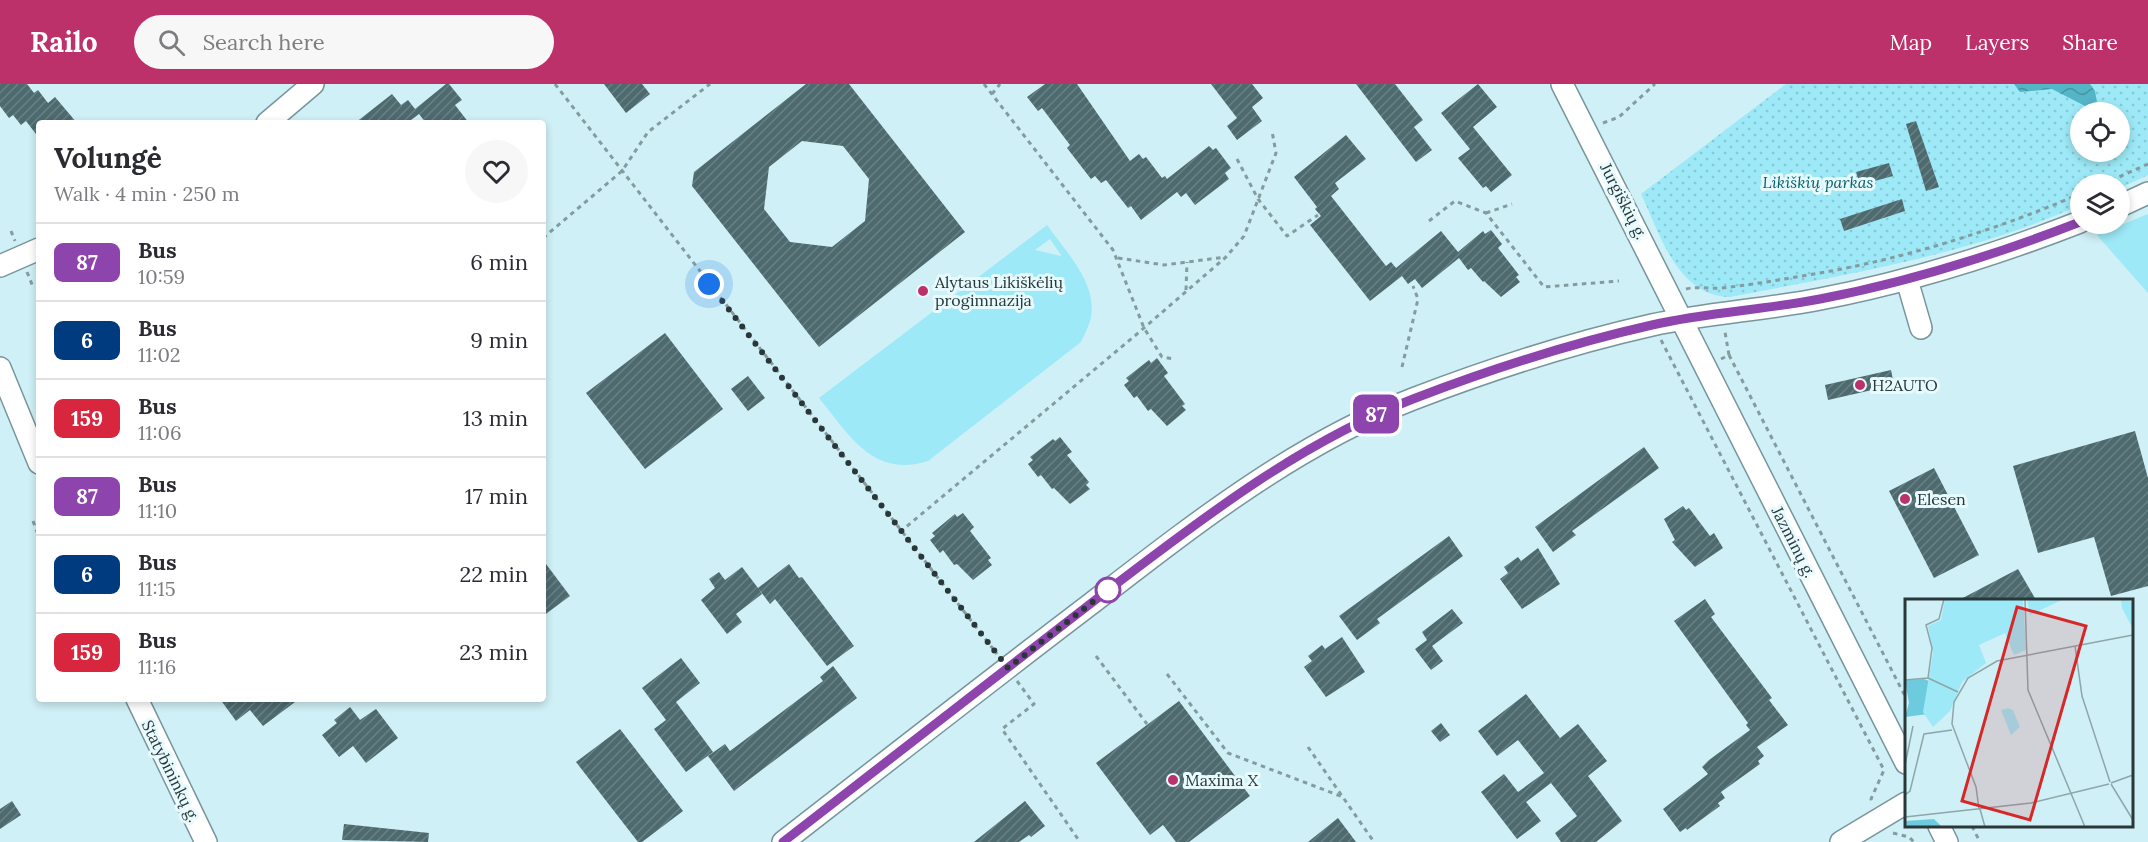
<!DOCTYPE html>
<html lang="en">
<head>
<meta charset="utf-8">
<style>
  body { margin:0; font-family:Lora,serif; background:#f7f7f7; color:#2b2b33; height:100vh; display:flex; flex-direction:column; font-size:22px; white-space:nowrap }
  * { box-sizing:border-box; margin:0 }
  p { font-size:20px; color:#7c7c81 }
  .icon { flex:none; width:33px; height:33px; fill:none; stroke:currentColor; stroke-width:2; stroke-linecap:round; stroke-linejoin:round }
  .map { position:relative; flex:1; overflow:hidden }
  .drawer { position:absolute; left:36px; top:36px; width:510px; height:582px; display:flex; flex-direction:column; background:#fff; border-radius:6px; box-shadow:0 3px 9px #0003 }
  .drawer>* { flex:none }
  .badge { padding:0 12px; border-radius:9px; font-size:21px; line-height:39px }
  .tools { position:absolute; left:2070px; top:18px; display:grid; gap:12px }
  .tools a { display:grid; place-items:center; width:60px; height:60px; border-radius:50%; background:#fff; box-shadow:0 3px 9px #0003; font-size:30px }
  .you { position:absolute; width:30px; height:30px; margin:-15px; border:4px solid #fff; border-radius:50%; background:#1a73e8; box-shadow:0 0 0 9px #1a73e833 }
  .map>.badge { position:absolute; translate:-50% -50%; box-shadow:0 0 0 3px #fff }
  .round { display:grid; place-items:center; flex:none; width:63px; height:63px; border-radius:32px; background:#f7f7f7 }
  .summary { display:flex; align-items:center; justify-content:space-between; height:102px; padding:0 18px }
  h1 { font-size:28px; font-weight:700; line-height:45px }
  ul { padding:0; list-style:none }
  li { display:flex; align-items:center; gap:18px; height:78px; padding:0 18px; border-top:2px solid #e1e1e2 }
  li div { flex:1 }
  li b { display:block; font-size:22px }
  li em { font-style:normal }
  li .badge { min-width:66px; font-weight:700; text-align:center }
  header { display:flex; align-items:center; gap:36px; box-sizing:border-box; height:84px; padding:0 30px; background:#bc316a; color:#fff }
  header strong { font-size:28px }
  nav { display:flex; gap:33px; margin-inline-start:auto; font-size:21px }
  .search { width:420px; height:54px; background:#f7f7f7; display:flex; align-items:center; gap:15px; box-sizing:border-box; padding:0 21px; border-radius:33px; color:#7c7c81; font-size:22px }
  .map>svg:first-child { display:block }
</style>
</head>
<body>
<header>
<strong>Railo</strong>
<div class="search"><svg class="icon" aria-label="search" viewBox="0 0 24 24"><circle cx="10" cy="10" r="6"/><path d="M15 15l6 6"/></svg>Search here</div>
<nav><a>Map</a><a>Layers</a><a>Share</a></nav>
</header>
<div class="map">
<svg width="2148" height="758" viewBox="0 0 2148 758">
  <defs>
    <pattern id="park-dots" width="8" height="8" patternUnits="userSpaceOnUse" patternTransform="scale(1.5)"><rect width="8" height="8" fill="#9de9f7"/><path d="M2 2h.1M6 6h.1" fill="none" stroke="#87c8d4" stroke-width="1.8" stroke-linecap="round"/></pattern>
    <pattern id="water-waves" width="16" height="10" patternUnits="userSpaceOnUse" patternTransform="scale(1.5)"><rect width="16" height="10" fill="#54b5c6"/><path d="M0 5q4-4 8 0t8 0" fill="none" stroke="#4694a2"/></pattern>
    <pattern id="building-hatch" width="6" height="6" patternUnits="userSpaceOnUse" patternTransform="scale(1.5)"><rect width="6" height="6" fill="#4d6a6f"/><path d="M-1 1l2-2M0 6l6-6M5 7l2-2" fill="none" stroke="#6a8084"/></pattern>
  </defs>
  <rect width="100%" height="100%" fill="#cff0f6"/>
  <g fill="#9de9f7" fill-rule="evenodd">
    <polygon points="2148,130 2148,209 2097,151"/>
    <path d="M 1047,141 C 1065,167 1100,201 1090,237 C 1088,244 1084,251 1081,258 L 928,377 C 873,394 850,352 819,314 ZM 1050,155 L 1061,171 L 1061,172 L 1035,166 Z"/>
  </g>
  <path fill="url(#park-dots)" fill-rule="evenodd" d="M 1786,0 L 2148,0 L 2148,91 L 2120,104 L 2120,100 L 2080,100 L 2080,121 C 1970,171 1848,190 1730,213 C 1677,212 1660,150 1641,110 ZM 2080,28 L 2120,28 L 2120,68 L 2080,68 Z"/>
  <polygon fill="url(#water-waves)" points="2014,0 2090,0 2095,7 2097,18 2087,23 2052,5 2020,8"/>
  <g fill="url(#building-hatch)" fill-rule="evenodd">
    <polygon points="0,0 27,0 34,9 38,6 48,19 55,13 77,39 39,39 39,54 26,37 21,41 13,31 9,34 0,22"/>
    <polygon points="446,0 449,0 462,16 455,21 469,39 426,39 419,30 407,39 355,39 392,10 401,21 408,16 415,25"/>
    <polygon points="604,0 642,0 650,10 626,29"/>
    <path d="M 806,0 L 849,0 L 965,148 L 819,263 L 692,102 L 694,88 ZM 802,57 L 843,62 L 869,95 L 865,137 L 832,163 L 790,158 L 764,125 L 769,83 Z"/>
    <polygon points="1045,0 1077,0 1130,77 1139,70 1143,75 1146,73 1162,94 1165,92 1167,95 1209,62 1213,66 1216,64 1231,84 1225,89 1229,95 1195,121 1186,109 1181,113 1177,108 1141,136 1131,122 1128,124 1106,96 1101,99 1095,92 1091,95 1067,64 1070,61 1042,24 1038,27 1027,13"/>
    <polygon points="1211,0 1252,0 1263,14 1252,23 1262,37 1237,56 1227,42 1237,34"/>
    <polygon points="1356,0 1395,0 1423,36 1414,43 1432,66 1416,78"/>
    <polygon points="1478,0 1497,23 1473,43 1512,91 1491,108 1486,102 1483,104 1458,74 1470,65 1441,29"/>
    <polygon points="1916,37 1939,103 1926,107 1906,40"/>
    <polygon points="1346,51 1366,75 1335,99 1339,105 1331,112 1386,182 1391,178 1396,184 1441,147 1458,168 1483,147 1485,150 1491,146 1502,160 1498,164 1519,191 1516,193 1520,198 1501,213 1484,197 1483,198 1471,184 1468,186 1459,174 1422,204 1415,195 1408,200 1402,192 1370,217 1310,141 1321,132 1315,125 1317,123 1294,93"/>
    <polygon points="1889,79 1893,92 1860,101 1856,88"/>
    <polygon points="1902,115 1905,127 1844,147 1840,135"/>
    <polygon points="665,249 723,325 645,385 586,309"/>
    <polygon points="1157,274 1168,289 1164,292 1185,320 1182,322 1186,326 1167,342 1151,325 1148,327 1137,312 1134,314 1124,301 1129,297 1126,294 1149,276 1151,279"/>
    <polygon points="1891,286 1894,301 1828,316 1825,301"/>
    <polygon points="748,292 765,314 748,327 731,305"/>
    <polygon points="2135,347 2148,394 2148,502 2111,512 2094,453 2038,469 2013,382"/>
    <polygon points="1060,353 1072,368 1067,371 1089,398 1086,401 1090,405 1070,420 1054,404 1052,405 1041,391 1038,393 1028,380 1033,376 1030,373 1053,355 1055,357"/>
    <polygon points="1644,363 1659,384 1572,447 1576,451 1553,468 1535,443"/>
    <polygon points="1934,384 1979,471 1934,494 1889,407"/>
    <polygon points="1683,422 1686,426 1689,424 1710,452 1714,449 1723,464 1695,483 1672,458 1675,456 1664,435"/>
    <polygon points="963,429 974,443 970,447 991,474 988,476 992,481 973,496 957,480 954,481 943,466 940,469 930,456 935,452 932,449 955,430 957,433"/>
    <polygon points="1449,452 1463,472 1377,535 1380,539 1357,556 1339,532"/>
    <polygon points="1538,464 1560,500 1522,525 1500,495 1508,489 1504,483 1518,473 1521,477"/>
    <polygon points="543,476 570,512 543,532"/>
    <polygon points="789,480 799,494 802,493 854,562 827,582 775,515 770,520 758,504 762,510 736,530 742,538 727,550 701,516 715,504 709,495 719,488 725,496 742,483 758,504"/>
    <polygon points="2018,485 2036,516 1959,516"/>
    <polygon points="1705,515 1715,530 1711,533 1772,614 1769,616 1788,641 1757,663 1764,672 1758,677 1760,680 1721,708 1725,714 1718,719 1720,722 1687,746 1686,744 1680,748 1663,725 1708,690 1702,683 1709,676 1750,646 1746,641 1748,639 1674,537"/>
    <polygon points="1452,525 1463,539 1432,562 1443,577 1431,586 1415,565 1427,556 1422,548"/>
    <polygon points="1342,553 1365,588 1326,613 1304,583 1312,577 1308,572 1322,561 1325,565"/>
    <polygon points="681,574 700,599 676,618 713,668 686,688 654,645 666,636 642,604"/>
    <polygon points="833,582 857,614 734,707 708,672 725,660 730,667 823,597 820,593"/>
    <polygon points="1526,610 1560,654 1578,640 1607,677 1588,692 1622,737 1596,758 1561,758 1555,749 1577,732 1551,699 1526,718 1541,737 1517,755 1481,708 1504,690 1518,708 1544,689 1518,656 1497,672 1478,647"/>
    <polygon points="220,615 299,615 263,642 250,626 236,637"/>
    <polygon points="1179,617 1250,712 1189,758 1176,758 1163,741 1150,751 1096,679"/>
    <polygon points="350,623 360,636 376,625 398,654 366,679 353,662 339,673 322,651 337,639 334,636"/>
    <polygon points="1441,639 1450,651 1440,658 1431,647"/>
    <polygon points="620,645 683,727 642,758 638,758 576,678"/>
    <polygon points="12,717 21,731 0,745 0,725"/>
    <polygon points="1025,717 1045,742 1031,753 1029,751 1019,758 974,758"/>
    <polygon points="1338,734 1356,758 1308,758"/>
    <polygon points="344,740 429,749 428,758 342,756"/>
  </g>
  <g fill="none" stroke-linecap="round" stroke-linejoin="round">
    <defs>
      <g id="minor">
        <polyline points="1562,0 1906,679"/>
        <polyline points="267,39 313,0"/>
        <polyline points="2120,122 2148,109"/>
        <polyline points="0,182 39,165"/>
        <polyline points="1907,196 1921,244"/>
        <polyline points="0,284 39,379"/>
        <polyline points="137,615 206,758"/>
        <polyline points="1939,742 1947,758"/>
        <path d="M 783,758 C 886,678 988,598 1092,519 C 1192,442 1294,361 1413,315 C 1491,285 1572,259 1652,241 C 1707,229 1764,226 1820,215 C 1909,198 1995,171 2080,138"/>
        <polyline points="1841,758 1906,719"/>
      </g>
    </defs>
    <use href="#minor" stroke="#77959b" stroke-width="24"/>
    <g stroke="#849ca0" stroke-width="3" stroke-dasharray="4.5 4.5" stroke-linecap="butt">
      <polyline points="555,0 997,570"/>
      <polyline points="984,0 1113,166 1144,244 1162,273 1175,275"/>
      <polyline points="992,10 1000,0"/>
      <polyline points="1603,39 1619,33 1655,0"/>
      <polyline points="1237,75 1258,115 1287,152 1318,131"/>
      <polyline points="2103,100 2148,80"/>
      <polyline points="1486,129 1512,120"/>
      <polyline points="1429,137 1455,117 1486,129 1544,203 1619,197"/>
      <polyline points="11,147 15,157"/>
      <polyline points="543,154 622,87 648,48 710,0"/>
      <polyline points="1118,174 1164,181 1226,173"/>
      <polyline points="27,188 33,203"/>
      <path d="M 1686,205 C 1698,202 1708,205 1721,204 C 1750,201 1779,196 1808,191 C 1901,176 1993,147 2080,110"/>
      <polyline points="1186,206 1187,178"/>
      <polyline points="1661,256 1884,686 1871,715 1873,720"/>
      <polyline points="1729,271 1906,614"/>
      <polyline points="1721,275 1729,271 1725,248"/>
      <polyline points="1402,283 1418,215 1413,202"/>
      <polyline points="33,437 39,453"/>
      <polyline points="900,448 1137,250 1226,173 1244,152 1276,69 1272,47"/>
      <polyline points="1096,572 1147,640"/>
      <polyline points="1167,590 1228,669 1343,713"/>
      <polyline points="1017,597 1034,620 1002,645 1080,758"/>
      <polyline points="1308,663 1374,758"/>
      <polyline points="1972,742 1980,758"/>
      <polyline points="1893,749 1909,753 1914,758"/>
    </g>
    <use href="#minor" stroke="#fff" stroke-width="21"/>
  </g>
  <g fill="none" stroke-linecap="round" stroke-linejoin="round">
    <defs>
      <path id="line" d="M 783,758 C 890,676 996,592 1103,510 C 1200,436 1299,359 1413,315 C 1491,285 1572,259 1652,241 C 1707,228 1764,226 1820,215 C 1909,198 1995,171 2080,138"/>
    </defs>
    <use href="#line" stroke="#fff" stroke-width="14"/>
    <use href="#line" stroke="#8e44ad" stroke-width="9"/>
    <polyline stroke="#2a3739" stroke-width="6" stroke-dasharray="0 10.8" points="709,200 1008,584 1108,506"/>
  </g>
  <g fill="#bc316a" stroke="#e7fafe" stroke-width="2">
    <circle cx="923" cy="207" r="6"/>
    <circle cx="1860" cy="301" r="6"/>
    <circle cx="1905" cy="415" r="6"/>
    <circle cx="1173" cy="696" r="6"/>
  </g>
  <circle fill="#fff" stroke="#8e44ad" stroke-width="3" cx="1108" cy="506" r="12"/>
  <g text-anchor="middle" stroke-width="6" stroke-linejoin="round" paint-order="stroke">
    <g font-size="16" font-style="italic" fill="#0a5e6b" stroke="#e7fafe">
      <text x="1818" y="104">Likiškių parkas</text>
    </g>
    <g font-size="16" fill="#2a3739" stroke="#e7fafe">
      <text transform="translate(1624 117) rotate(63)" y="6">Jurgiškių g.</text>
      <text transform="translate(1794 458) rotate(63)" y="6">Jazminų g.</text>
      <text transform="translate(171 687) rotate(64)" y="6">Statybininkų g.</text>
    </g>
    <g font-size="16" fill="#2a3739" stroke="#e7fafe" text-anchor="start">
      <text x="935" y="204">Alytaus Likiškėlių<tspan x="935" dy="18">progimnazija</tspan></text>
      <text x="1872" y="307">H2AUTO</text>
      <text x="1917" y="421">Elesen</text>
      <text x="1185" y="702">Maxima X</text>
    </g>
  </g>
  <g transform="translate(1905 515)">
    <rect width="228" height="228" fill="#cff0f6"/>
    <path d="M 122,0 L 159,0 L 125,16 ZM 216,0 L 228,3 L 228,30 L 217,9 ZM 103,109 L 108,111 L 115,128 L 106,136 L 96,111 Z" fill="#9de9f7"/>
    <path d="M 19,80 L 29,84 L 23,115 L 0,118 L 4,104 L 0,81 ZM 29,220 L 37,228 L 0,228 L 0,222 Z" fill="#6cccdd"/>
    <path d="M 40,0 L 118,0 L 121,51 L 109,56 L 100,34 L 74,46 L 81,64 L 57,83 L 45,112 L 28,128 L 18,113 L 28,54 L 23,27 L 36,21 Z" fill="#9de9f7"/>
    <path fill="none" stroke="#8da6aa" stroke-width="1.5" d="M 39,0 L 34,20 L 21,26 L 27,49 L 23,79 L 53,93M 120,0 L 123,91 L 180,228M 170,47 L 177,97 L 205,183M 0,81 L 23,79M 0,166 L 8,127M 206,184 L 228,176M 206,185 L 228,221M 0,196 L 5,192 L 19,135 L 47,131M 74,210 L 71,188 L 47,125 L 49,103 L 63,79 L 92,62 L 228,36M 75,210 L 80,228M 0,218 L 126,204 L 204,185"/>
    <path fill="#d62828" fill-opacity="0.15" stroke="#d62828" stroke-width="3" d="M 112,8 L 181,27 L 125,221 L 57,202 Z"/>
    <rect width="228" height="228" fill="none" stroke="#2a3739" stroke-width="3"/>
  </g>
</svg>
<div class="tools">
<a><svg class="icon" aria-label="locate" viewBox="0 0 24 24"><circle cx="12" cy="12" r="6"/><path d="M12 2v4M12 18v4M2 12h4M18 12h4"/></svg></a>
<a><svg class="icon" aria-label="layers" viewBox="0 0 24 24"><path d="M12 4l9 5-9 5-9-5zM3 14l9 5 9-5"/></svg></a>
</div>
<div class="you" style="left:709px;top:200px"></div>
<b class="badge" style="left:1376px;top:330px;background:#8e44ad;color:#fff">87</b>
<section class="drawer">
<div class="summary"><div><h1>Volungė</h1><p>Walk · 4 min · 250 m</p></div><a class="round"><svg class="icon" aria-label="heart" viewBox="0 0 24 24"><path d="M12 20l-8-8c-3-5 5-10 8-4 3-6 11-1 8 4z"/></svg></a></div>
<ul>
<li><span class="badge" style="background:#8e44ad;color:#fff">87</span><div><b>Bus</b><p>10:59</p></div><em>6 min</em></li>
<li><span class="badge" style="background:#003b80;color:#fff">6</span><div><b>Bus</b><p>11:02</p></div><em>9 min</em></li>
<li><span class="badge" style="background:#d7263d;color:#fff">159</span><div><b>Bus</b><p>11:06</p></div><em>13 min</em></li>
<li><span class="badge" style="background:#8e44ad;color:#fff">87</span><div><b>Bus</b><p>11:10</p></div><em>17 min</em></li>
<li><span class="badge" style="background:#003b80;color:#fff">6</span><div><b>Bus</b><p>11:15</p></div><em>22 min</em></li>
<li><span class="badge" style="background:#d7263d;color:#fff">159</span><div><b>Bus</b><p>11:16</p></div><em>23 min</em></li>
</ul>
</section>
</div>
</body>
</html>
